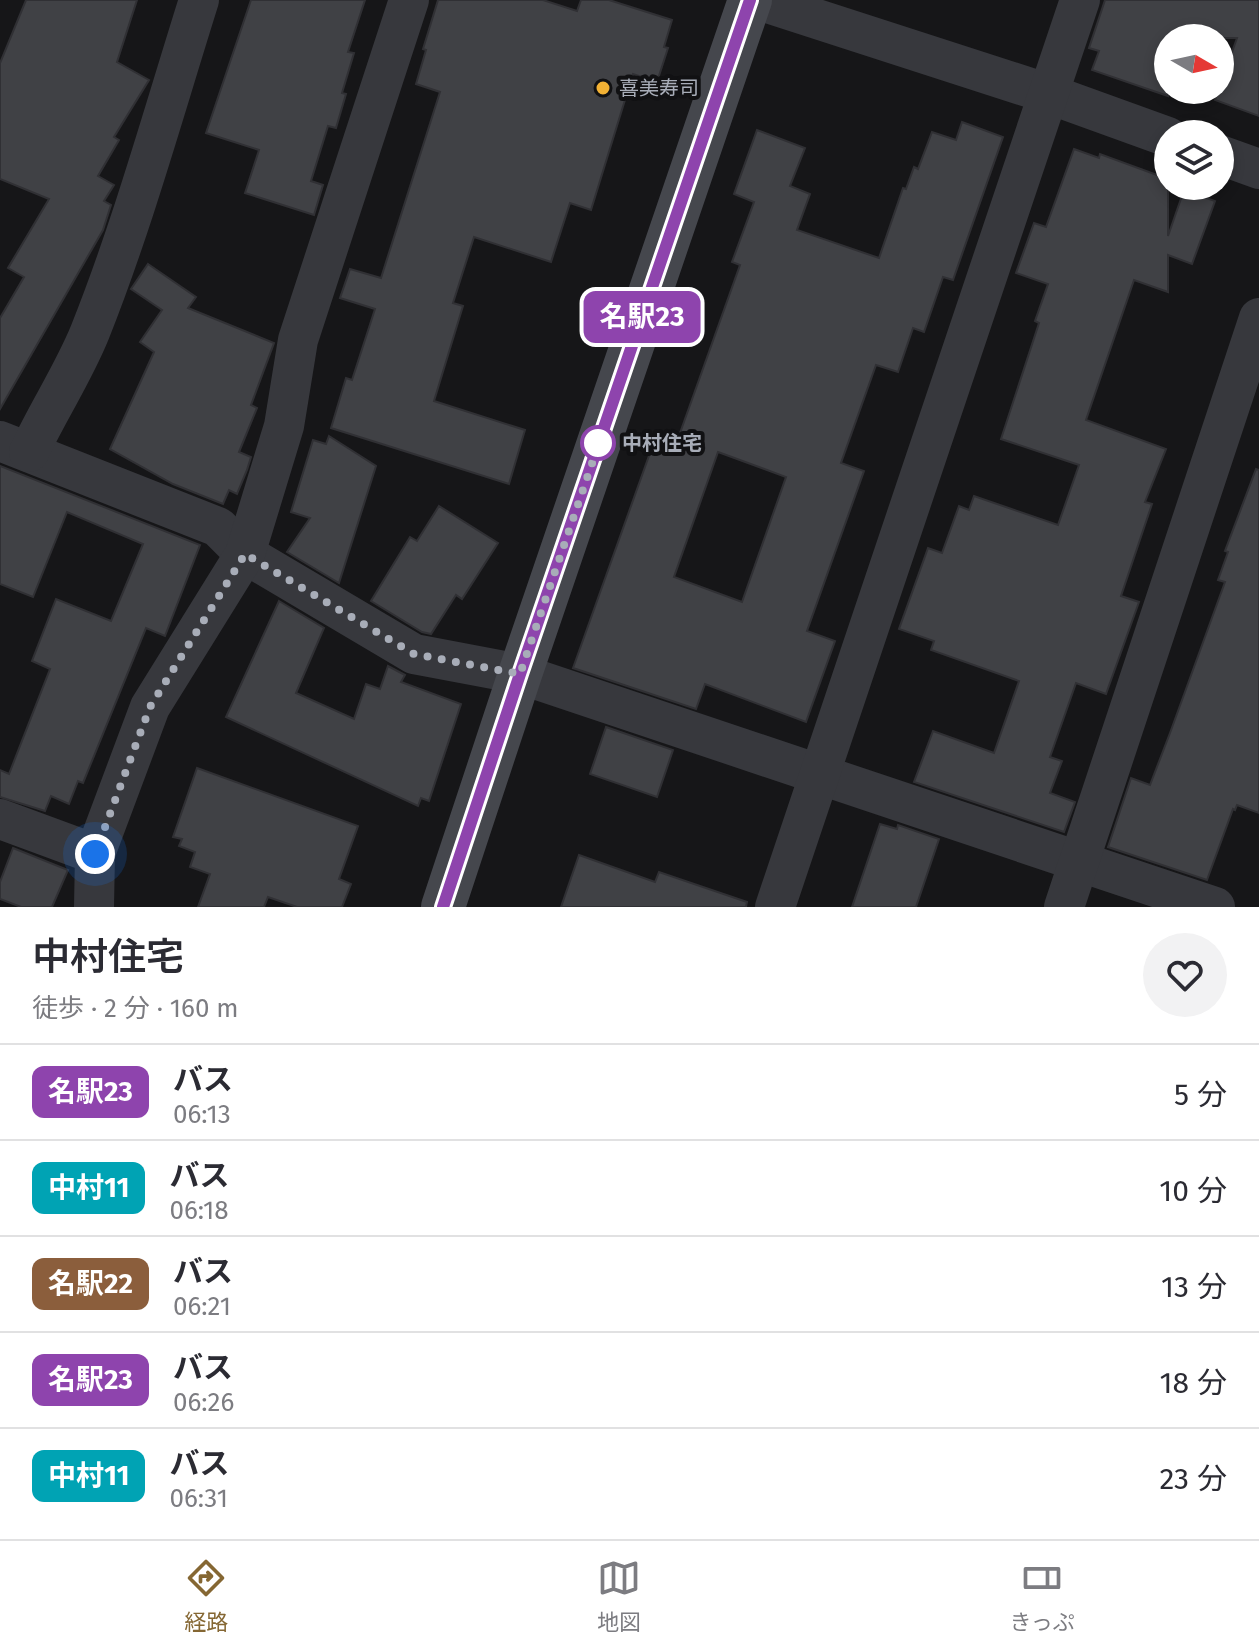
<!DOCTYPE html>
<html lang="ja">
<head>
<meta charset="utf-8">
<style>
  body { margin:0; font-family:"Fira Sans","Noto Sans JP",sans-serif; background:#f2f2f3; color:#2b2b33; height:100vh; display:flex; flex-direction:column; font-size:30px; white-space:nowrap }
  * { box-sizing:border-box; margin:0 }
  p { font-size:26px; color:#7c7c81 }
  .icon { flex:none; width:44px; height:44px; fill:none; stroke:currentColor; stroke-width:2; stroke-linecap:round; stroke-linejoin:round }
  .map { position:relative; height:907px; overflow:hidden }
  .details { display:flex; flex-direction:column; background:#fff; flex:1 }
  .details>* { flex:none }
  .badge { padding:0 16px; border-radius:12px; font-size:28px; line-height:52px }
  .needle { width:52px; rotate:99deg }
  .tools { position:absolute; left:1154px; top:24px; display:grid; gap:16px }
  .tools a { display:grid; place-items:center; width:80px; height:80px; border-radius:50%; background:#fff; box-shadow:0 4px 12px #0003; font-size:40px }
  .you { position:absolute; width:40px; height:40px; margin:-20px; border:6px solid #fff; border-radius:50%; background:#1a73e8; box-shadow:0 0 0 12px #1a73e833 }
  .map>.badge { position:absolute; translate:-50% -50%; box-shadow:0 0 0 4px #fff }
  .round { display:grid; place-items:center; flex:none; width:84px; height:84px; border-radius:42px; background:#f2f2f3 }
  .headline { display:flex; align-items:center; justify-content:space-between; height:136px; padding:0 32px }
  h1 { font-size:38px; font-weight:600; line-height:60px }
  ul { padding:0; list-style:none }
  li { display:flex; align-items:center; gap:24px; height:96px; padding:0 32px; border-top:2px solid #e1e1e2 }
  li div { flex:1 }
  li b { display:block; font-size:30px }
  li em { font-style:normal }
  li .badge { min-width:88px; font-weight:700; text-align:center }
  .tab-bar { display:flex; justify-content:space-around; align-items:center; height:112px; border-top:2px solid #e1e1e2; background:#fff; font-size:22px; color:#7c7c81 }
  .tab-bar a { display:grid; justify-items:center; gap:4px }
  .tab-bar .active { color:#856733 }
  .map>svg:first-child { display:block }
</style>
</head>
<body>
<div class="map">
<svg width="1259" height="907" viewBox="0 0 1259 907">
  <rect width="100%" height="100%" fill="#161618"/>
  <g fill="#404145" stroke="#303034" stroke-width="2" fill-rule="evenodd">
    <polygon points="26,0 137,0 117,62 149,80 114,137 119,140 98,176 114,185 104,201 111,205 103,230 0,409 0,318 24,277 8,268 49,199 0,179 0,63"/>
    <polygon points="251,0 365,0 348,52 354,53 342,93 346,94 336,128 328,126 311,181 323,185 314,215 245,193 259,150 206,133"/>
    <polygon points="438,0 543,0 577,11 581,0 609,0 672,20 664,47 668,48 657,82 633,74 591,210 570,203 551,262 474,237 453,303 463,306 434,401 525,430 509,484 331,428 346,378 352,380 375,309 340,298 350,269 381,278 440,92 416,84 426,50 423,49"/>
    <polygon points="1105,0 1259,0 1259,116 1215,100 1237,38 1168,38 1168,96 1092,70 1099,51 1089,48"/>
    <path d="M 962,122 L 1003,137 L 953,280 L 943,277 L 924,332 L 913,328 L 898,372 L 876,365 L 841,463 L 864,471 L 807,631 L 835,641 L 806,722 L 705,684 L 696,709 L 573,668 L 655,439 L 675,447 L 740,265 L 732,262 L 754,202 L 734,194 L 757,130 L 805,148 L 790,186 L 810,194 L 797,230 L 879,258 L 903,188 L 906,189 L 914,167 L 918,169 L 932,132 L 956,140 ZM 718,452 L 786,477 L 742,602 L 674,577 Z"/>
    <polygon points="1074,149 1099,158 1100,154 1168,179 1168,236 1184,190 1215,201 1192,264 1168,255 1168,292 1134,280 1086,420 1166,449 1145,502 1152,504 1121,596 1139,602 1106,694 1076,683 1050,757 1062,761 1050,793 1075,802 1064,832 914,782 933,731 994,753 1019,681 931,650 934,641 899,629 928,548 942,553 959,506 969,510 974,496 1058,525 1079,465 1001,439 1039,323 1035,321 1048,284 1016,273 1034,223 1046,227"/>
    <polygon points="148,264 196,297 188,308 274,343 251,405 257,408 239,452 251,457 247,470 237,494 229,490 223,504 173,484 110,449 154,352 140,342 162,310 131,289"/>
    <polygon points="329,436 376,466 339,583 287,552 310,518 291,512 313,440 326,444"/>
    <polygon points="0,466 200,545 165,636 146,628 83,783 78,781 69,804 51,796 45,811 0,797 0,770 9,774 50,669 32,661 56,599 111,621 143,544 67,512 33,597 0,584"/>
    <polygon points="1256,469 1259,470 1259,813 1237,805 1235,810 1233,809 1207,880 1108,847 1131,778 1150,785 1170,733 1225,582 1218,580 1228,552 1225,551"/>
    <polygon points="439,506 498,543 462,599 456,595 431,634 422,632 371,601 410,537 417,541"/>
    <polygon points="279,601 324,628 296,693 354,719 366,684 380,689 388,666 405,675 401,682 461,704 429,801 421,798 418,806 226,717"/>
    <polygon points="606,727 673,750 657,797 590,774"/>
    <polygon points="197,768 358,826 339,879 351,884 342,907 297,907 268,897 264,907 198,907 210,874 190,867 195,852 179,846 182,839 173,837"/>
    <polygon points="880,824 897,829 898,825 939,839 916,907 852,907"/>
    <polygon points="13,848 68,870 52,907 21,907 0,899 0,882"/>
    <polygon points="579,855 655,882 659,872 747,902 746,907 561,907"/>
  </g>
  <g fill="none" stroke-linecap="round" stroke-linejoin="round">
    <g stroke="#37383d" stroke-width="40">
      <polyline points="758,0 1049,94 1168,137"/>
      <polyline points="1220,155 1259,169"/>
      <polyline points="0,441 218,527 245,554 414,654 520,674 1215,907"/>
      <path d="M 29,452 C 48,411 73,374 90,332 C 133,224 164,111 199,0"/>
      <polyline points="0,819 95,854"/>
      <polyline points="94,907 95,854 150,707 245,554 284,426 298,340 409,0"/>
      <polyline points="775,907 1080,0"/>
      <polyline points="1064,907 1259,318"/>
    </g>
    <polyline stroke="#45474d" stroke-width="44" points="443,907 520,674 750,0"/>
  </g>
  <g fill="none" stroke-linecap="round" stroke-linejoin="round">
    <defs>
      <polyline id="line" points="443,907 520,674 750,0"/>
    </defs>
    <use href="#line" stroke="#fff" stroke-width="18"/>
    <use href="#line" stroke="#8e44ad" stroke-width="12"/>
    <polyline stroke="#a8adb8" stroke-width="8" stroke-dasharray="0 14.4" points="95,854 150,707 245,554 414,654 520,674 600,440 598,443"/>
  </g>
  <circle fill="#f2b134" stroke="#111113" stroke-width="3" cx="603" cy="88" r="8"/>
  <circle fill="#fff" stroke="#8e44ad" stroke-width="4" cx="598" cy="443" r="16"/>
  <g text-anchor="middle" stroke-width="8" stroke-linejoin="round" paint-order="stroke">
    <g font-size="20" fill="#a8adb8" stroke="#111113" text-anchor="start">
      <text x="619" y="95">喜美寿司</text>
    </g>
    <g font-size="20" font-weight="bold" fill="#a8adb8" stroke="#111113" text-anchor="start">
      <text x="622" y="450">中村住宅</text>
    </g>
  </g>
</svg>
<div class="tools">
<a><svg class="needle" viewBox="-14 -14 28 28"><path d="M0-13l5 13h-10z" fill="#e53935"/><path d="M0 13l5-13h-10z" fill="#7c7c81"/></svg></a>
<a><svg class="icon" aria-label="layers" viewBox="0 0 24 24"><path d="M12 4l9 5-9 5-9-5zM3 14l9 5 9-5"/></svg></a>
</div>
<div class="you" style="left:95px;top:854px"></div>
<b class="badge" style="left:642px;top:317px;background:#8e44ad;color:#fff">名駅23</b>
</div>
<section class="details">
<div class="headline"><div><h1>中村住宅</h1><p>徒歩 · 2 分 · 160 m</p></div><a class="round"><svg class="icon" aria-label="heart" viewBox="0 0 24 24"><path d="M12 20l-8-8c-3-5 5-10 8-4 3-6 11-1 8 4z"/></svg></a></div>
<ul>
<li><span class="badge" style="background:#8e44ad;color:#fff">名駅23</span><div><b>バス</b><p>06:13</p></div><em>5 分</em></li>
<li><span class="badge" style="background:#00a3b4;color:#fff">中村11</span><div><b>バス</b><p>06:18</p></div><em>10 分</em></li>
<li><span class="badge" style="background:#8b5e3c;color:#fff">名駅22</span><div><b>バス</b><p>06:21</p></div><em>13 分</em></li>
<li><span class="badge" style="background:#8e44ad;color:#fff">名駅23</span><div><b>バス</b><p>06:26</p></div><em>18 分</em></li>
<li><span class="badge" style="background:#00a3b4;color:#fff">中村11</span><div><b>バス</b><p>06:31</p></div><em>23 分</em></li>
</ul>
</section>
<nav class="tab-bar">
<a class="active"><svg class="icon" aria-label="directions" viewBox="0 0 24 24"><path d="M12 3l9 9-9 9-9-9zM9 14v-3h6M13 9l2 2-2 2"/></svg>経路</a>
<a><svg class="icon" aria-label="map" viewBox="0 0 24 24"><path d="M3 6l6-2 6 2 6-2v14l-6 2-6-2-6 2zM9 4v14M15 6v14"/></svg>地図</a>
<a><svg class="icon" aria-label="tickets" viewBox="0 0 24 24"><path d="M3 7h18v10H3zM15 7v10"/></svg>きっぷ</a>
</nav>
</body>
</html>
